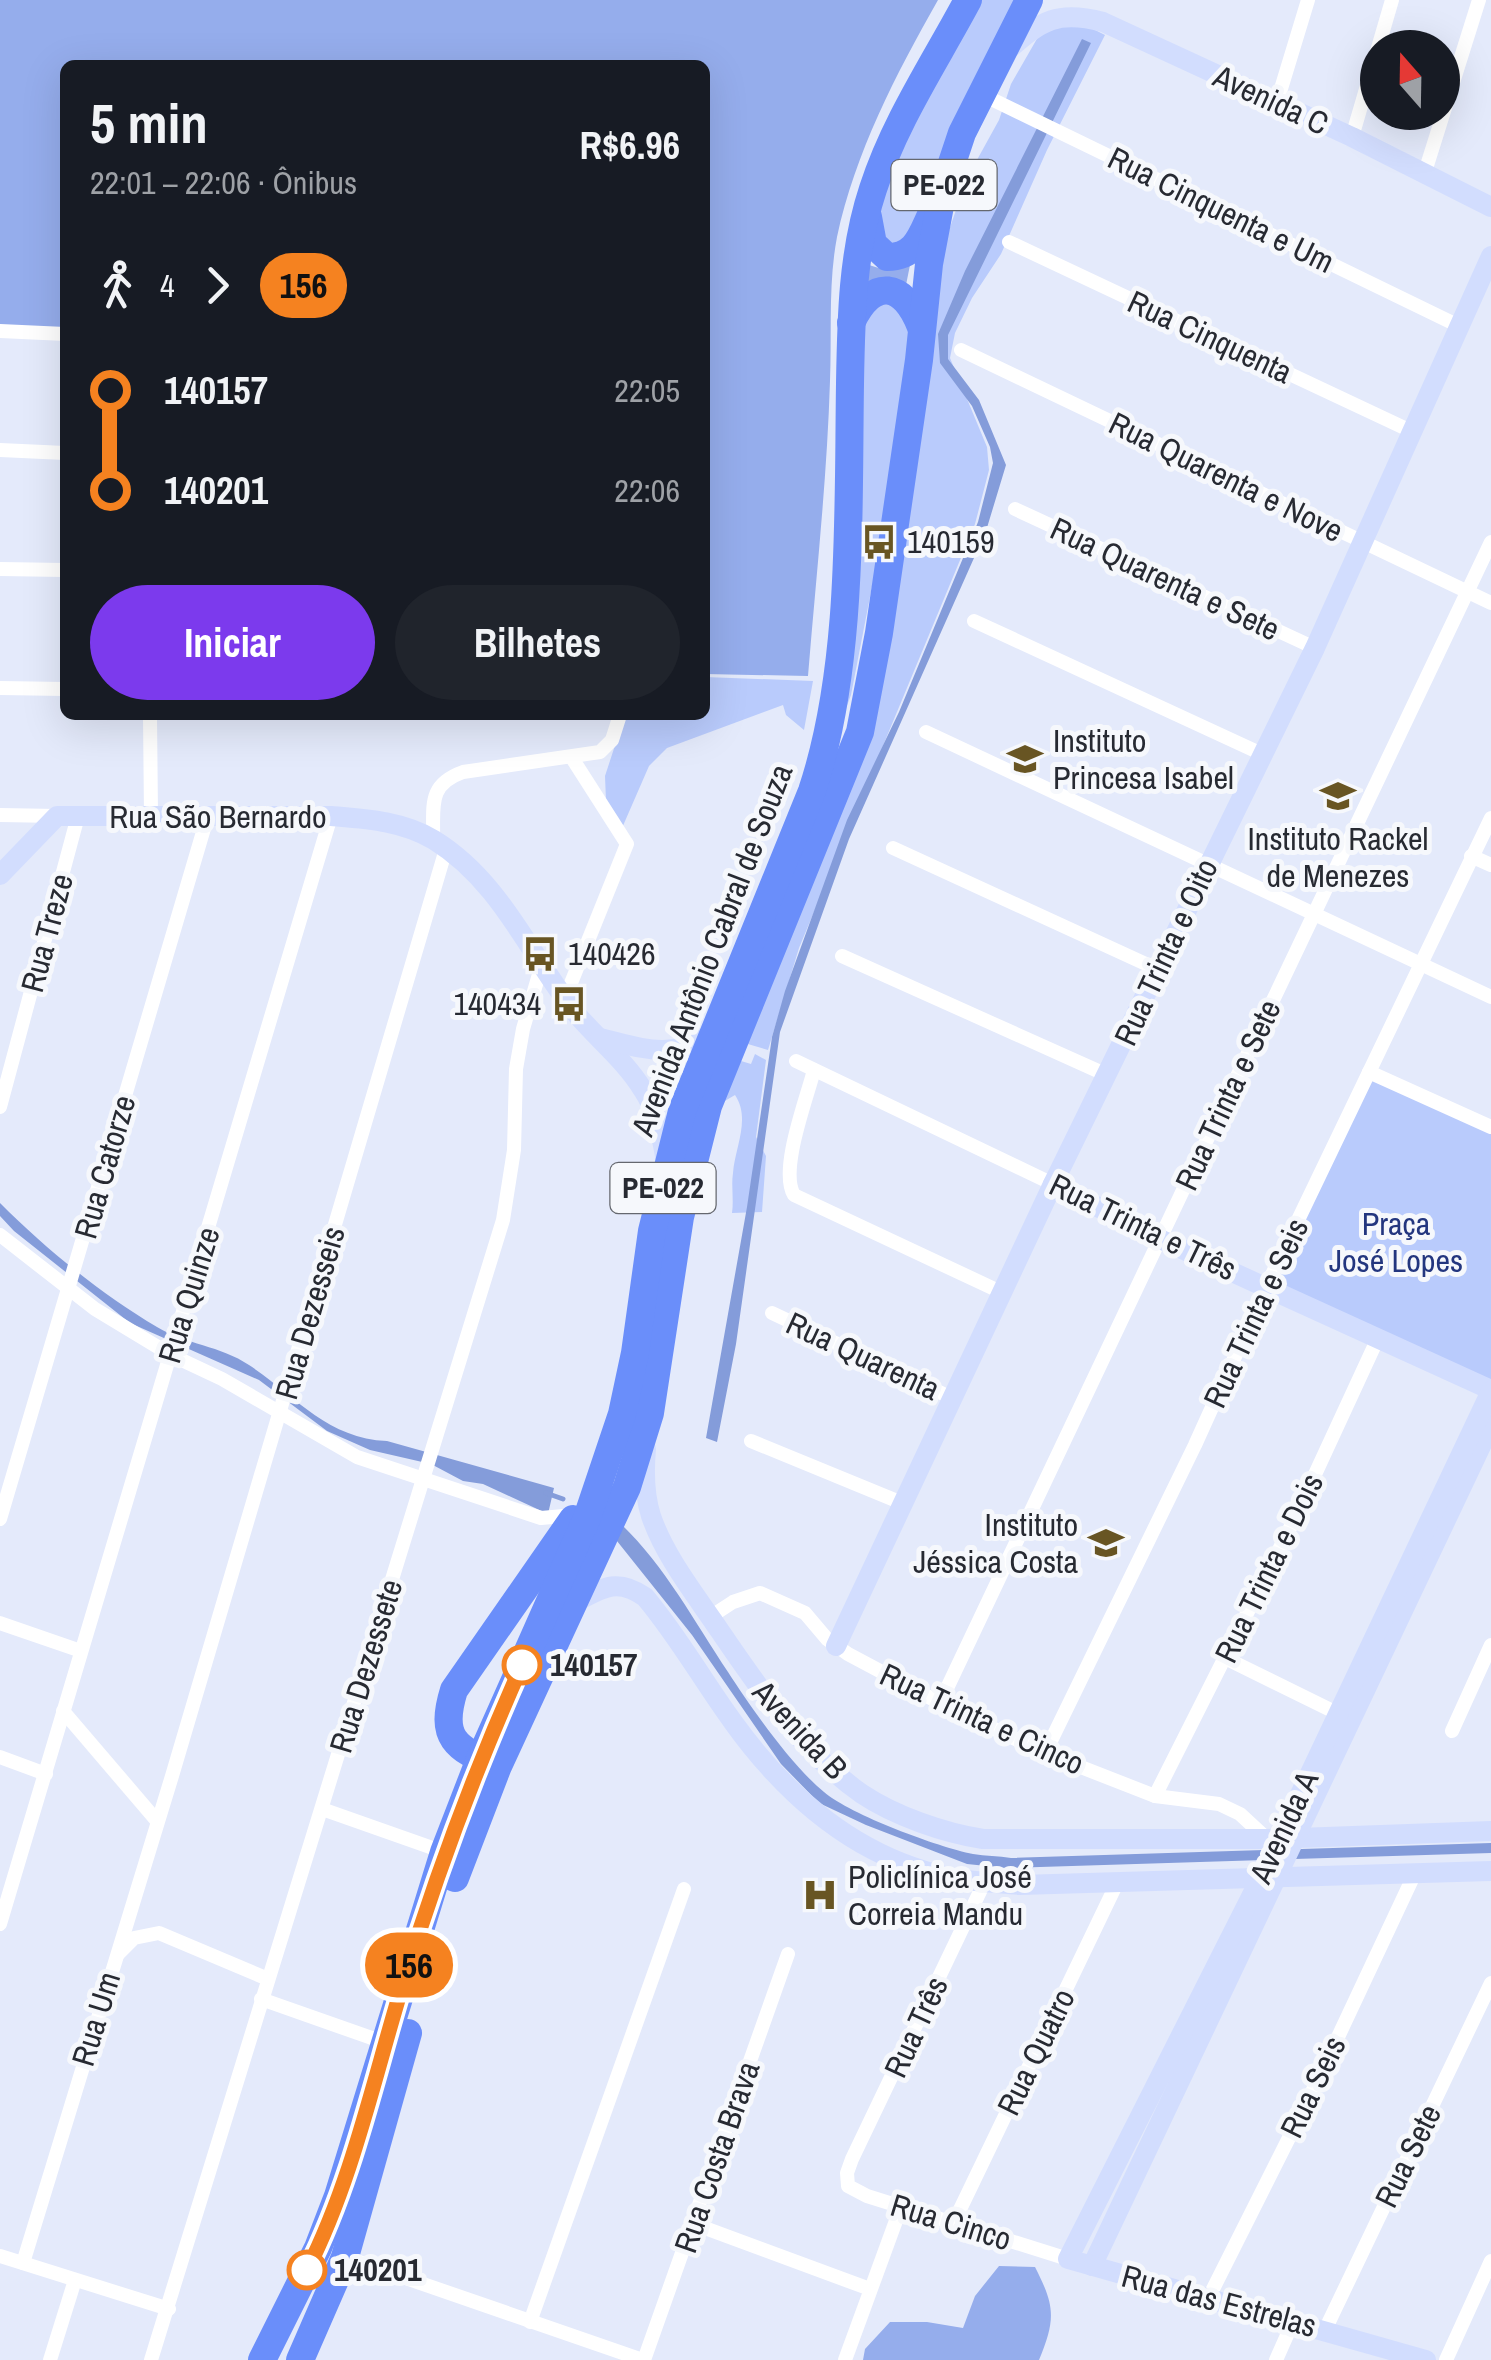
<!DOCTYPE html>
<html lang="pt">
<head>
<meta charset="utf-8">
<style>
  body { margin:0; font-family:"Archivo Narrow",sans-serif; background:#20242c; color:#f1f3f6; height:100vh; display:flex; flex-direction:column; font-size:38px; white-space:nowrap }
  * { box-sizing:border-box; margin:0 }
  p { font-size:32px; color:#9ea1a6 }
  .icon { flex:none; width:55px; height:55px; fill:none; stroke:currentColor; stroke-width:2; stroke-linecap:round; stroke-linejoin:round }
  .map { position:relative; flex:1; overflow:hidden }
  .sheet { position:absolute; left:60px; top:60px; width:650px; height:660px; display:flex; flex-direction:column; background:#171b24; border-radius:15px; box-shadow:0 10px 40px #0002 }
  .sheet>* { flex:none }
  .badge { padding:0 20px; border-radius:32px; font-size:35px; line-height:65px }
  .needle { width:65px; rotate:340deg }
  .tools { position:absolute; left:1360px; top:30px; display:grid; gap:20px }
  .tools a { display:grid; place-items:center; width:100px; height:100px; border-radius:50%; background:#171b24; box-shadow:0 10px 40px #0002; font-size:50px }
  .map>.badge { position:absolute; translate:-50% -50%; box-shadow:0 0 0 5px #fff }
  .legs { display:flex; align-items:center; gap:15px; height:110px; padding:0 30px; font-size:32px }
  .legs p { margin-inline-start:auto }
  .headline { display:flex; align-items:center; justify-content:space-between; height:170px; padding:0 30px }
  h1 { font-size:55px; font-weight:700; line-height:75px }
  .cta { display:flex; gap:20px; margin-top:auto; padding:20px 30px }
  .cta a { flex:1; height:115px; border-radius:60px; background:#7c3aed; color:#fff; font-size:40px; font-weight:700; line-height:115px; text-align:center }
  .cta a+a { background:#20242c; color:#f1f3f6 }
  ul { padding:0 30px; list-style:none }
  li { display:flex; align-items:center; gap:35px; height:100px; font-size:38px }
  li i { display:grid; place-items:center; width:15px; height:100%; margin:0 12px; background:currentColor }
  li i::after { content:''; width:25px; height:25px; margin:-12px; border:8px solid; border-radius:50%; background:#171b24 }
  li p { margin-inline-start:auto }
  li:first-child i { background:linear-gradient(#0000 50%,currentColor 0) }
  li:last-child i { background:linear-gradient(currentColor 50%,#0000 0) }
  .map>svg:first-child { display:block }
</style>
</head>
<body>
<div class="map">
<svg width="1491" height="2360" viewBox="0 0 1491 2360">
  <rect width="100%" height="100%" fill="#e4eafb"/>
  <g fill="#b9cbfc">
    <polygon points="968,0 1029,0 919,233 888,254 874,193"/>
    <polygon points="1060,24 1085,25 1105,35 1047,150 1001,254 972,298 955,333 950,358 987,447 989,470 975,524 799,948 768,1050 741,1042 864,735 946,239 967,178 999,120 1011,84 1038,37"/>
    <polygon points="903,299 916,359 851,695 835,738 863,310"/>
    <polygon points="705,677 813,681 804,730 786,715 783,705 667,748 649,766 622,828 606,801 605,776 625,715 705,715"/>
    <path d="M 755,1054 L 766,1060 L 756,1137 L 766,1156 L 762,1212 L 732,1213 C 734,1199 731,1186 733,1173 C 735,1147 751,1119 735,1095 L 723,1102 L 741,1061 L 751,1064 Z"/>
    <polygon points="1372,1072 1491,1128 1491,1390 1269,1289"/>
  </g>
  <g fill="#95adec">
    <path d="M 0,0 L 938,0 C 896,74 855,153 837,237 C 828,284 832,333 830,381 C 827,479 816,578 808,676 L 705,674 L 705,65 L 65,65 L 65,334 L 0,329 Z"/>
    <polygon points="869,265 885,270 910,265 904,295 883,282 864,282"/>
    <path d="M 999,2266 L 1035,2267 C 1055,2306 1056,2319 1039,2360 L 863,2360 L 865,2349 L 890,2322 L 927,2322 L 963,2328 L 975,2296 Z"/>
  </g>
  <g fill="#849cda">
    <polygon points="1082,39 1091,43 948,335 948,359 979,400 1006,465 986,531 849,839 780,1032 736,1344 717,1442 706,1438 747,1207 772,1037 785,991 847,820 899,712 978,522 993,463 990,447 972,406 940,363 938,334 965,271"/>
    <path d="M 0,1203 C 46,1249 101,1294 157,1327 C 185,1344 221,1346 249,1365 C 296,1396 326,1438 387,1441 L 554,1488 L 548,1514 L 483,1484 L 463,1481 L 431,1464 L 370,1450 L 327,1431 L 259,1380 L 130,1323 L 14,1231 L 0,1216 Z"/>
    <path d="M 620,1523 C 665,1566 694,1621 728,1672 C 752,1709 791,1765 824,1792 C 851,1815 938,1847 973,1854 C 985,1856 999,1856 1011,1858 L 1491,1843 L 1491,1853 L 1006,1868 L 967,1864 L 866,1825 L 819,1803 L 781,1764 L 692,1635 L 613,1536 Z"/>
  </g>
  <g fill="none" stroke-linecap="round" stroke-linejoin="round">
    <polyline stroke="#849cda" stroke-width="5" points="546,1493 563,1499"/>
    <g stroke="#fff" stroke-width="14">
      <polyline points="981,94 1461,327"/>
      <polyline points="1277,102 1308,0"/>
      <polyline points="1352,137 1392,0"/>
      <polyline points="1424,175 1479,0"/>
      <polyline points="1009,242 1411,431"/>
      <polyline points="0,331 65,334"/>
      <polyline points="961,350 1491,603"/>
      <polyline points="0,450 65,453"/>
      <polyline points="1015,509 1315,648"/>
      <polyline points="0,569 65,570"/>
      <polyline points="974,621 1262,754"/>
      <polyline points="0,688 65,689"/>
      <polyline points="150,715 151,816"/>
      <polyline points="926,732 1491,997"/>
      <polyline points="0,815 57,816"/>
      <path d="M 433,839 C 434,806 427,785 463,772 L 600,752 L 612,740 L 620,715"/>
      <polyline points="893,848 1159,970"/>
      <polyline points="1471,856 1491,865"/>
      <polyline points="842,956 1107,1075"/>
      <polyline points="565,998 627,844 572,758"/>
      <polyline points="796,1061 1053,1184"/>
      <path d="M 814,1070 C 807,1098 779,1170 794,1195 L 1003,1293"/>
      <polyline points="1369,1072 1491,1127"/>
      <polyline points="0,1107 78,816"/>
      <polyline points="0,1235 95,1309 171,1355 222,1379 357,1457 541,1518 575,1515"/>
      <polyline points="772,1313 954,1399"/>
      <polyline points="751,1441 902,1503"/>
      <polyline points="0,1519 208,815"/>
      <polyline points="710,1617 733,1602 760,1593 805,1613 827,1639 848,1654 940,1703 1045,1753 1155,1796 1219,1804 1240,1814 1267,1839"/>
      <polyline points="0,1623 81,1651"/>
      <polyline points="1225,1658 1345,1717"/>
      <path d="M 940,1703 C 1123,1315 1307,929 1491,542"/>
      <polyline points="63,1711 157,1821"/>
      <polyline points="1452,1731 1491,1645"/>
      <polyline points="1045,1753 1195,1445 1276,1266 1491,818"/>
      <polyline points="0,1757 46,1774"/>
      <polyline points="1155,1796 1293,1522 1378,1338"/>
      <polyline points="322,1809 444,1852"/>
      <polyline points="985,1881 852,2159 847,2173 848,2186 867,2196 1068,2259"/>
      <polyline points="0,1924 331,816"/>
      <polyline points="118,1954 134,1938 159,1933 268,1979"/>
      <polyline points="261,1999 386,2043"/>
      <polyline points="954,2222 1117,1883"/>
      <polyline points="694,2224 870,2289"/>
      <polyline points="0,2256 169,2309"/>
      <polyline points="345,2257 643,2360"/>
      <polyline points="23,2263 172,1776 446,849"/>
      <polyline points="1208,2299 1315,2086 1415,1873"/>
      <polyline points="530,2322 684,1889"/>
      <polyline points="1325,2330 1491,1983"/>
      <polyline points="50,2360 75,2280"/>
      <polyline points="151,2360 503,1220 514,1150 516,1069 523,1029 542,964"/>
      <polyline points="644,2360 788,1954"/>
      <polyline points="845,2360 901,2207"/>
      <polyline points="1276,2360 1292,2324"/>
      <polyline points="1446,2360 1491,2261"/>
    </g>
    <g stroke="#d2ddfe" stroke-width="20">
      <path d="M 1008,50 C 1042,20 1058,10 1103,22 L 1352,137 L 1491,207"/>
      <path d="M 0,875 L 57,816 L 331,816 C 366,819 403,821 434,840 C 499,880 528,951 573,1010 C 595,1037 625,1060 643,1090 C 657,1111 662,1138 666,1162"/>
      <path d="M 600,1038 C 646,1049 669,1060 712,1034"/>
      <polyline points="1053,1184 1162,1240 1491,1390"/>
      <path d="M 646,1449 C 644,1471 644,1494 651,1516 C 664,1554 691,1589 713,1621 C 756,1684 799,1750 862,1794 C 895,1816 944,1833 983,1839 L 1267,1839 L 1491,1831"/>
      <path d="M 574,1603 C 602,1588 617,1577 645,1597 C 678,1636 703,1681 733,1722 C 789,1800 862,1862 959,1879 C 979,1882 1000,1883 1020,1885 L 1491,1871"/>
      <polyline points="836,1646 1053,1184 1315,648 1491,256"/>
      <polyline points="1092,2266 1491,1425"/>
      <polyline points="1426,2360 1068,2259 1261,1877 1491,1391"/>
    </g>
    <g stroke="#6a8efa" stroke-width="28">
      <path d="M 868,217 L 873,244 L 887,257 C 914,257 920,239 930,217"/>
      <path d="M 851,323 C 873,276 904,282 921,327"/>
      <path d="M 497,1766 C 455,1748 439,1738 454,1690 L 573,1519"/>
      <polyline points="455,1878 498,1766 627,1487 650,1413 680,1217 708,1106 860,732 879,633 919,360 929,264 943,190 962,133 1029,0"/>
      <path d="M 262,2360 L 318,2248 L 338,2196 L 444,1852 L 480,1759 L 587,1518 L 622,1414 L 635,1353 L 652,1231 L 682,1111 L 812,791 C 853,668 848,514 850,384 C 851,320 852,252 873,189 C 895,121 935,62 968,0"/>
      <polyline points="300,2360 345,2257 408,2033"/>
    </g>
  </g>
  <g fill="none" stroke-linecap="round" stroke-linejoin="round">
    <defs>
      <path id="line-1" d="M 307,2270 C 353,2179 374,2077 404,1980 C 437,1872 476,1768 522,1665"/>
    </defs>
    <use href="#line-1" stroke="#fff" stroke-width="22"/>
    <use href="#line-1" stroke="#f58220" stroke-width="15"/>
  </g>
  <defs>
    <symbol id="bus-bare" viewBox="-9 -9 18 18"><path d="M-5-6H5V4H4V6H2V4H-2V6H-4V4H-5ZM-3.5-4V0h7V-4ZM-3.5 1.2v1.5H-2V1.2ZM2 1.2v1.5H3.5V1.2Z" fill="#685523" stroke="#f6f8fc" stroke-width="2.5" paint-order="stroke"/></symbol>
    <symbol id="school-bare" viewBox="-9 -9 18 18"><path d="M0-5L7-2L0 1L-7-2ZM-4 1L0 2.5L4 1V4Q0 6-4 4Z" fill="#685523" stroke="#f6f8fc" stroke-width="2.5" paint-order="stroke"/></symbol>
    <symbol id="hospital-bare" viewBox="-9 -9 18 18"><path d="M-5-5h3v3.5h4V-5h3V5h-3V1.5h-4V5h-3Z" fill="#685523" stroke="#f6f8fc" stroke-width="2.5" paint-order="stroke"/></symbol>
  </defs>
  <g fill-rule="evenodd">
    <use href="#bus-bare" x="854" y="517" width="50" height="50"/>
    <use href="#school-bare" x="1000" y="734" width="50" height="50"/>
    <use href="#school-bare" x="1313" y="771" width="50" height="50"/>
    <use href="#bus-bare" x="515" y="929" width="50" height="50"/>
    <use href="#bus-bare" x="544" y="979" width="50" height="50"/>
    <use href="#school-bare" x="1081" y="1518" width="50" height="50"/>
    <use href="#hospital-bare" x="795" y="1870" width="50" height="50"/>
  </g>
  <g fill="#fff" stroke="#f58220" stroke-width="5">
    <circle cx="522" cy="1665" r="18"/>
    <circle cx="307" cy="2270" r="18"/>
  </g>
  <g text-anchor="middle" stroke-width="10" stroke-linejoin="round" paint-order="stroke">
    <g fill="#f6f8fc" stroke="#65686f" stroke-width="2.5">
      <rect x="891.5" y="160" width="105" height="50" rx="8"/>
      <rect x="610.5" y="1163" width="105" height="50" rx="8"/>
    </g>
    <g font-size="30" font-weight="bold" fill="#272a32">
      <text x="944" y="195">PE-022</text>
      <text x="663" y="1198">PE-022</text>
    </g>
    <g font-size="32" fill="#272a32" stroke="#f6f8fc">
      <text transform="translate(1271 100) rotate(25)" y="11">Avenida C</text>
      <text transform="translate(1221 210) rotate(26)" y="11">Rua Cinquenta e Um</text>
      <text transform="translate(1210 337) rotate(25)" y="11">Rua Cinquenta</text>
      <text transform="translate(1226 477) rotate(26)" y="11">Rua Quarenta e Nove</text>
      <text transform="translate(1165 579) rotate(25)" y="11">Rua Quarenta e Sete</text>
      <text x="218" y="828">Rua São Bernardo</text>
      <text transform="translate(47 933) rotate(-75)" y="11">Rua Treze</text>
      <text transform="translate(712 950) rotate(-69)" y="11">Avenida Antônio Cabral de Souza</text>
      <text transform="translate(1166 952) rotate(-65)" y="11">Rua Trinta e Oito</text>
      <text transform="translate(1228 1095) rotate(-65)" y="11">Rua Trinta e Sete</text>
      <text transform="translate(105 1167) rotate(-74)" y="11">Rua Catorze</text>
      <text transform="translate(1143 1227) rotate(26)" y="11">Rua Trinta e Três</text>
      <text transform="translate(189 1295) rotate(-73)" y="11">Rua Quinze</text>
      <text transform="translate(310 1313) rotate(-74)" y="11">Rua Dezesseis</text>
      <text transform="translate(1256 1313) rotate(-65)" y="11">Rua Trinta e Seis</text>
      <text transform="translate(863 1356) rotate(25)" y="11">Rua Quarenta</text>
      <text transform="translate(1269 1568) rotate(-64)" y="11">Rua Trinta e Dois</text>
      <text transform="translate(366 1666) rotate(-73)" y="11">Rua Dezessete</text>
      <text transform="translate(982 1719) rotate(25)" y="11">Rua Trinta e Cinco</text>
      <text transform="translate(800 1730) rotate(47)" y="11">Avenida B</text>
      <text transform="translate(1284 1827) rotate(-65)" y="11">Avenida A</text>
      <text transform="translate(96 2019) rotate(-73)" y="11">Rua Um</text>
      <text transform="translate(916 2027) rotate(-65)" y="11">Rua Três</text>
      <text transform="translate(1036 2052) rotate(-64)" y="11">Rua Quatro</text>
      <text transform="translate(1313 2087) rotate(-64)" y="11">Rua Seis</text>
      <text transform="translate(1408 2156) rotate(-64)" y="11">Rua Sete</text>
      <text transform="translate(717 2157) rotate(-71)" y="11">Rua Costa Brava</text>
      <text transform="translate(951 2222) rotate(17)" y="11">Rua Cinco</text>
      <text transform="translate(1219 2301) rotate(15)" y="11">Rua das Estrelas</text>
    </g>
    <g font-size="32" fill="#272a32" stroke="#f6f8fc" text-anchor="start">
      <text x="907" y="553">140159</text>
      <text x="1053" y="752">Instituto<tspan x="1053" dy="37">Princesa Isabel</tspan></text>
      <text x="1338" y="850" text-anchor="middle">Instituto Rackel<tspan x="1338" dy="37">de Menezes</tspan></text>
      <text x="568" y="965">140426</text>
      <text x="541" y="1015" text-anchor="end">140434</text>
      <text x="1078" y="1536" text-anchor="end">Instituto<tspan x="1078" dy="37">Jéssica Costa</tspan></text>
      <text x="848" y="1888">Policlínica José<tspan x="848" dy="37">Correia Mandu</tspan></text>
    </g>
    <g font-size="32" fill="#23367f" stroke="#f6f8fc">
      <text x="1396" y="1235">Praça<tspan x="1396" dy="37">José Lopes</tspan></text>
    </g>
    <g font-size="32" font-weight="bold" fill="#272a32" stroke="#f6f8fc" text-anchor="start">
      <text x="550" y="1676">140157</text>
      <text x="334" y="2281">140201</text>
    </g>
  </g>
</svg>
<div class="tools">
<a><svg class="needle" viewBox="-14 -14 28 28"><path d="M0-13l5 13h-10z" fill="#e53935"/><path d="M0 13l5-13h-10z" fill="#9ea1a6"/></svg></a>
</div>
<b class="badge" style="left:409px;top:1965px;background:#f58220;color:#111">156</b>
<section class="sheet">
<div class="headline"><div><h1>5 min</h1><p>22:01 – 22:06 · Ônibus</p></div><b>R$6.96</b></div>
<div class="legs"><svg class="icon" aria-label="walk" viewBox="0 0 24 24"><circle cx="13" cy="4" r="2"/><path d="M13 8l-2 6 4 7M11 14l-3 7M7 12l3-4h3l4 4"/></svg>4<svg class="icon" aria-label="forward" viewBox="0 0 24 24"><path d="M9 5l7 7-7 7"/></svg><b class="badge" style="background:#f58220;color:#111">156</b></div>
<ul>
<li><i style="color:#f58220"></i><b>140157</b><p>22:05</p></li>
<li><i style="color:#f58220"></i><b>140201</b><p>22:06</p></li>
</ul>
<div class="cta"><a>Iniciar</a><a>Bilhetes</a></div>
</section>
</div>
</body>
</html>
